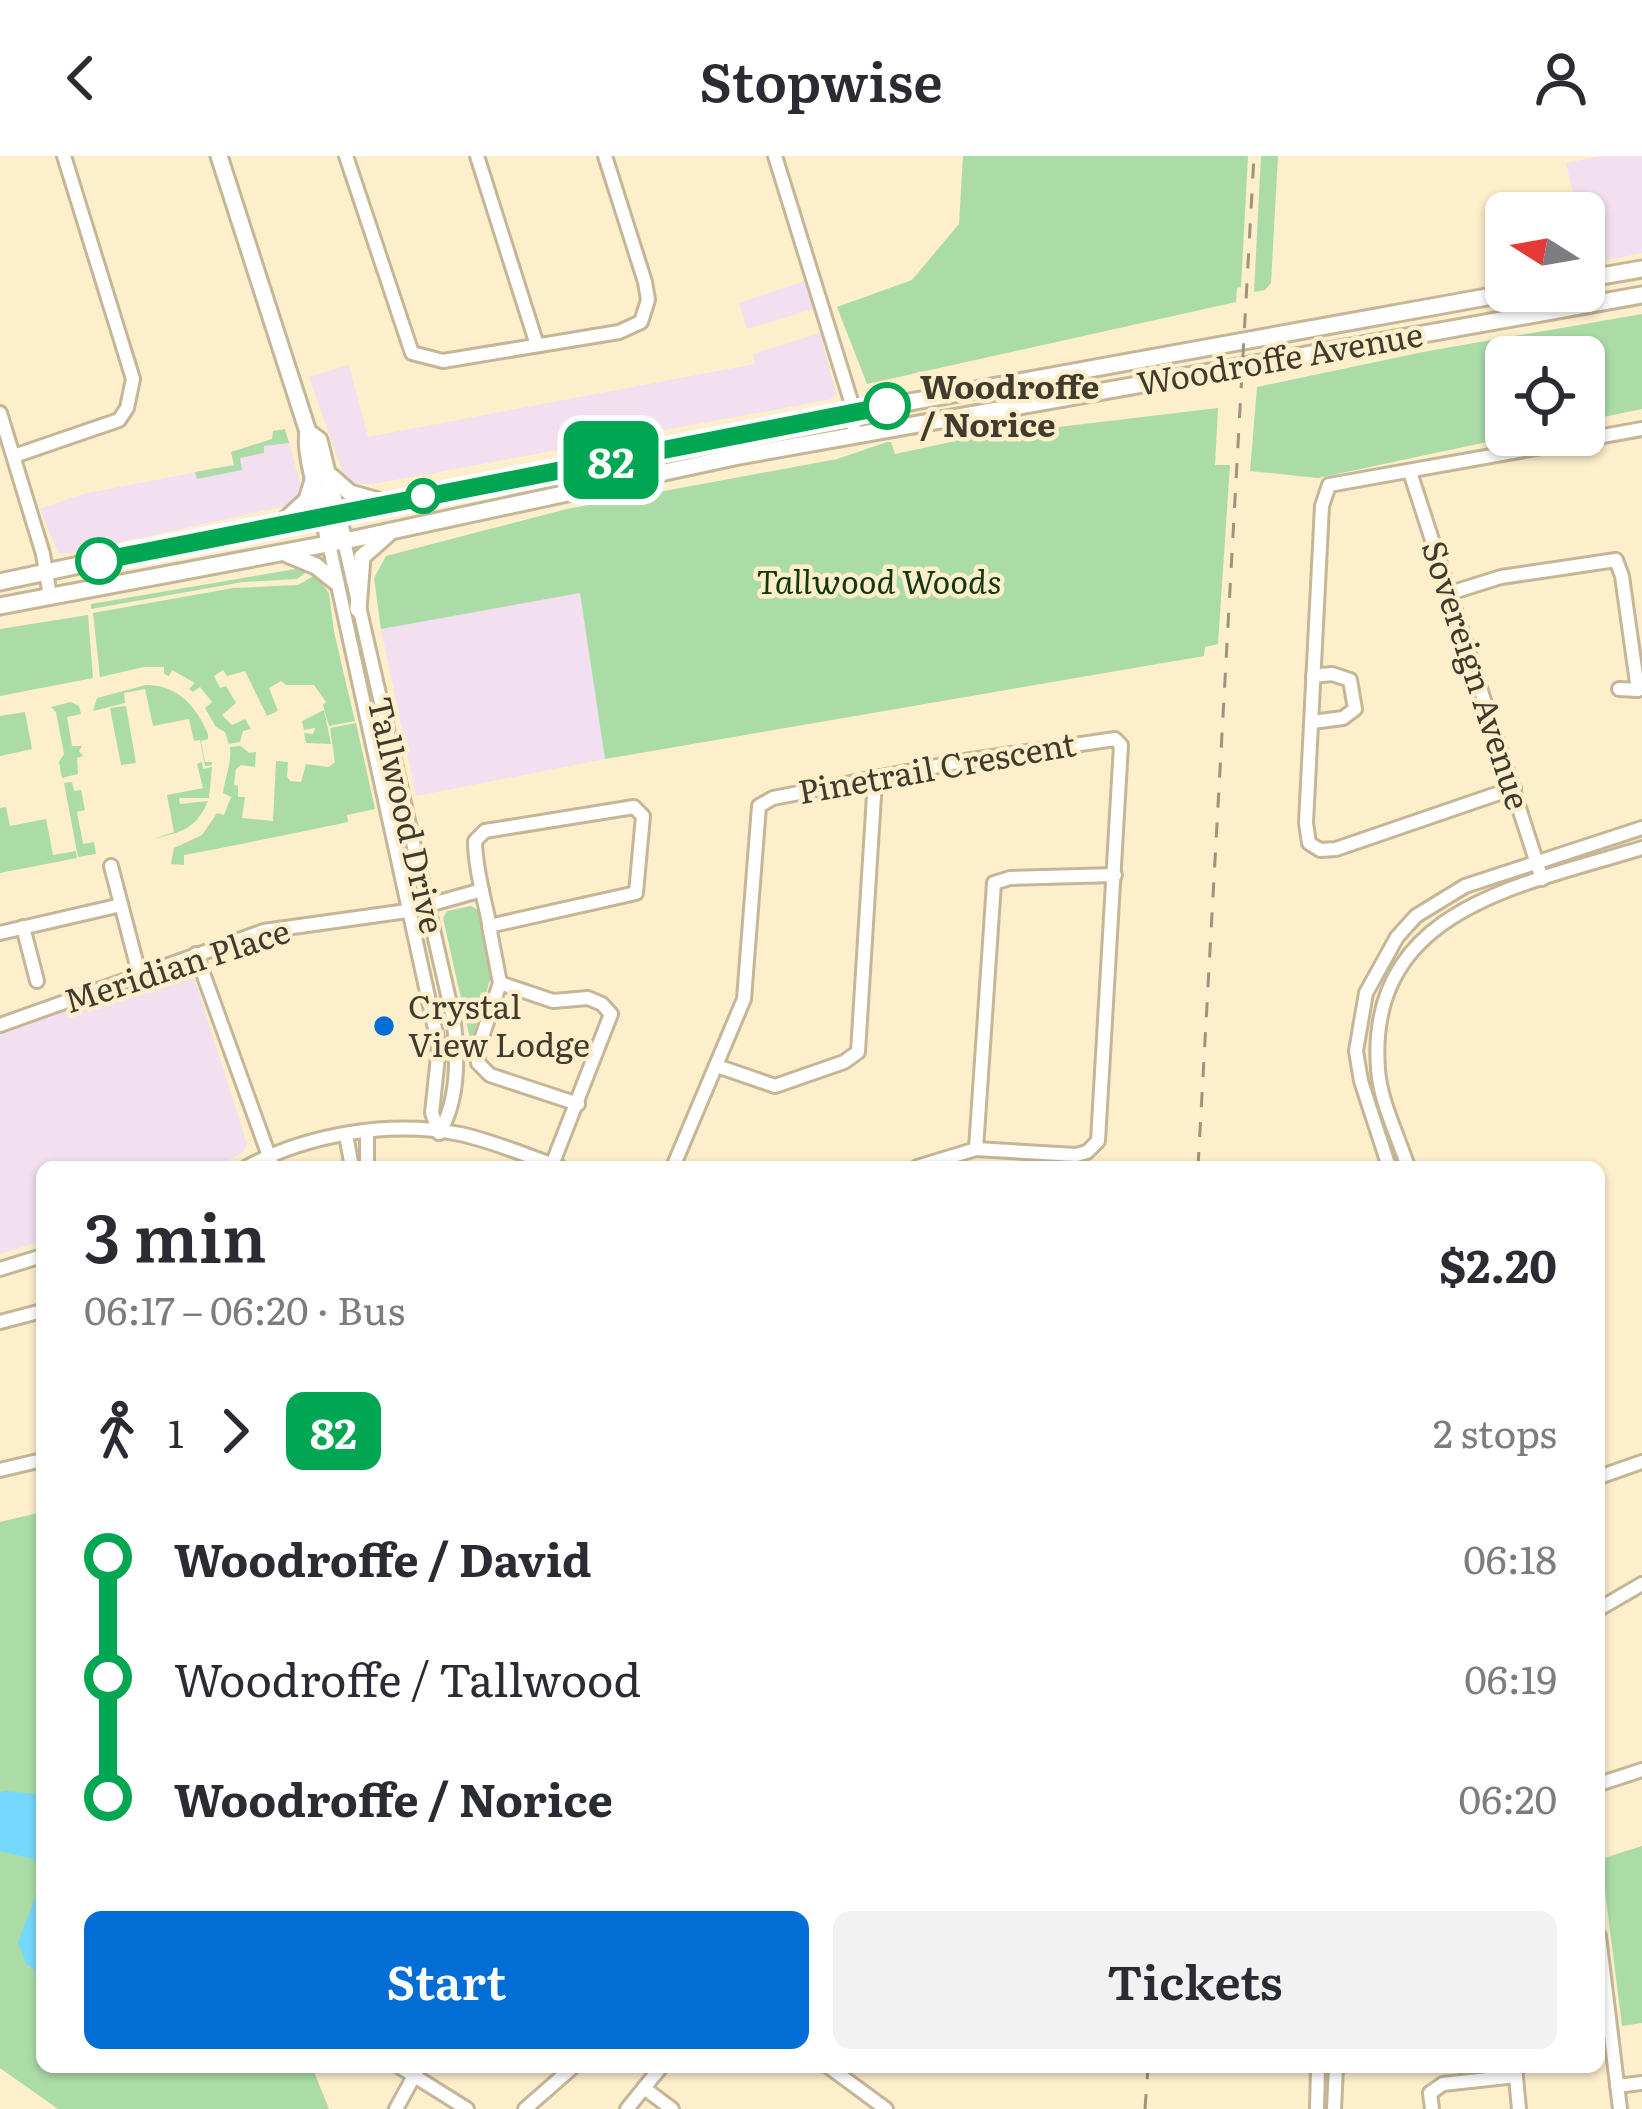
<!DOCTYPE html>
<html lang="en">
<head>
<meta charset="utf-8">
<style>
  body { margin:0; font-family:Literata,serif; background:#f2f2f3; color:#2b2b33; height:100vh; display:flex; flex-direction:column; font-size:45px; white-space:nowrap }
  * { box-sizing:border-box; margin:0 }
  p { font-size:39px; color:#7c7c81 }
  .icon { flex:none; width:66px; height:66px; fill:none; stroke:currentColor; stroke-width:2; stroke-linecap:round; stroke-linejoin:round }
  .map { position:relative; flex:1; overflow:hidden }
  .drawer { position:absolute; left:36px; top:1005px; width:1569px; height:912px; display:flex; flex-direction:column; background:#fff; border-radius:18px; box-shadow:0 3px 9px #0004 }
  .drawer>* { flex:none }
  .badge { padding:0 24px; border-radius:18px; font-size:42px; line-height:78px }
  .needle { width:78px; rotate:281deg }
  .controls { position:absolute; left:1485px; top:36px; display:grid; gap:24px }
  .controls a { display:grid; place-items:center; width:120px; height:120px; border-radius:18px; background:#fff; box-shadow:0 3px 9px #0004; font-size:60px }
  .map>.badge { position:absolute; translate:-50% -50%; box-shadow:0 0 0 6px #fff }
  .legs { display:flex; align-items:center; gap:18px; height:132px; padding:0 48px; font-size:39px }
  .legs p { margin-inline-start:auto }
  .overview { display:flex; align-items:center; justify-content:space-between; height:204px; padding:0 48px }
  h1 { font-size:66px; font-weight:600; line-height:90px }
  .button { display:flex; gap:24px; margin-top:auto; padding:24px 48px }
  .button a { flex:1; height:138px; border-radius:18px; background:#016dd5; color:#fff; font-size:48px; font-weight:600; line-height:138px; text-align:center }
  .button a+a { background:#f2f2f3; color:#2b2b33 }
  ul { padding:0 48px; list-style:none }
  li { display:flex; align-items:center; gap:42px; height:120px; font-size:45px }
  li i { display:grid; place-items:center; width:18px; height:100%; margin:0 15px; background:currentColor }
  li i::after { content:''; width:30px; height:30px; margin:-15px; border:9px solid; border-radius:50%; background:#fff }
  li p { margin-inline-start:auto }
  li:first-child i { background:linear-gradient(#0000 50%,currentColor 0) }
  li:last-child i { background:linear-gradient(currentColor 50%,#0000 0) }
  header { display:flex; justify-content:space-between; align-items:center; height:156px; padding:0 48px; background:#fff; font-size:54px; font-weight:600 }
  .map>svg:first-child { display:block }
</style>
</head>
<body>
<header><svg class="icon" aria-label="back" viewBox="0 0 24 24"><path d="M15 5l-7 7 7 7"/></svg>Stopwise<svg class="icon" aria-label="person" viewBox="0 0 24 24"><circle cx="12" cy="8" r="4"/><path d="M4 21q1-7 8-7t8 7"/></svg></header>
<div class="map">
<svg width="1642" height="1953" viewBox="0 0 1642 1953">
  <rect width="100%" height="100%" fill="#fdeecc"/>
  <g fill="#f2dfef">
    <polygon points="1602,0 1642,0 1642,97 1590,107 1584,57 1578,57 1566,7"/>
    <polygon points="805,125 813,153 747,173 739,147"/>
    <polygon points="820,177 836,237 832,243 373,328 353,328 343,317 309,221 349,209 368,281 755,208 753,198"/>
    <polygon points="287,280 302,333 290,349 70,397 58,397 40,353 83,338 234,309 232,301"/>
    <polygon points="580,436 605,603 416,640 381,473"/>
    <polygon points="180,814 195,824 247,988 243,996 217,1011 42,1011 42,1085 0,1098 0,875"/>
  </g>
  <g fill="#abdca8">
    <polygon points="963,0 1248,0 1241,131 1237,132 1236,146 867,228 837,151 912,124 959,68"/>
    <polygon points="1261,0 1278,0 1271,127 1265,134 1254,136"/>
    <polygon points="1642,158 1642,253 1584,265 1584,201 1506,201 1506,279 1520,279 1318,322 1250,315 1257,231 1428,195"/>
    <polygon points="1218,252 1215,309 1230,309 1218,488 1205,491 1204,500 605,603 580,437 381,473 374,422 386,400 567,353 837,303 887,286 891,286 895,298 974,281"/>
    <polygon points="285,273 289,287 264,290 264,297 240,302 242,314 197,323 195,316 234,309 231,296 272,283 273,275"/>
    <polygon points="295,413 308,415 297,423 243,426 91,453 91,448"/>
    <polygon points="315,419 329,437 334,476 355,565 329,570 323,549 326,546 314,529 286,529 281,525 269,532 278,555 267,560 245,515 227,520 223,514 214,520 220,532 226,530 236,547 222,559 232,569 245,563 251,573 243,575 240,586 229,588 225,576 216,571 205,552 212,546 200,531 193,536 189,533 195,527 172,514 169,520 164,518 164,511 144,511 100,521 93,457 233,432 298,429"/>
    <polygon points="88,459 93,522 0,540 0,473"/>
    <path d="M 146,529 C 178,529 196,550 208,578 L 208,583 L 201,585 L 205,606 L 212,606 L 212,609 L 205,610 L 200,584 L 194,585 L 189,563 L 153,570 L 145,533 L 124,537 L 125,547 L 93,555 L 97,542 Z"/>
    <polygon points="71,546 79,550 81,558 67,561 72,590 82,590 79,595 83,600 77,602 78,618 62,622 59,606 64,598 56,556 51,551"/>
    <polygon points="126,550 136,607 121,609 110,552"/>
    <polygon points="324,554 331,588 306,587 304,577 313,578 315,572 304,574 302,565"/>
    <polygon points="25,556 32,593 0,600 0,560"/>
    <path d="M 356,567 L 375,653 L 347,659 L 348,666 C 290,678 237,689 184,699 L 184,709 L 171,708 L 174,692 L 202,679 L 217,657 L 224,659 L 231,641 L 223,637 C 225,620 232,608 230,591 L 241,590 L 249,597 L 256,596 L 255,611 L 241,609 L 236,613 L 234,629 L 238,630 L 238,641 L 245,641 L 242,662 L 273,665 L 276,605 L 288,606 L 287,620 L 290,625 L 301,626 L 306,608 L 329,611 L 335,606 L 330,572 Z"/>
    <path d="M 202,606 L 203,613 L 212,611 L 209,642 L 179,642 L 180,648 L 208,645 C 196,673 182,676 153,683 L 174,676 L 167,639 L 203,632 L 197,608 Z"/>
    <polygon points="72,626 74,635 81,634 85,654 77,656 83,688 94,686 96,698 78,701 64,627"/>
    <polygon points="6,651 10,670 46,663 53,699 76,695 77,702 0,717 0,652"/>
    <polygon points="471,750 478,754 492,817 471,887 443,762 447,755"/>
    <polygon points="42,1356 42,1911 312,1911 329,1953 58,1953 0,1912 0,1366"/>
    <polygon points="1642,1690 1642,1867 1622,1870 1601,1703"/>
  </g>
  <g fill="#76d8fd">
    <polygon points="7,1635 42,1639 42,1712 33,1703 0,1695 0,1636"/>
    <polygon points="42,1725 42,1818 26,1808 18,1786"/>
  </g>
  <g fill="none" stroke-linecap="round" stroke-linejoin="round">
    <defs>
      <g id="minor">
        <polyline points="346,0 412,197 443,205 619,176 641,166 648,144 645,126 605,0"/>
        <polyline points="477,0 537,189"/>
        <polyline points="775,0 850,242 855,279"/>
        <polyline points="0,257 43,398 50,440"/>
        <polyline points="14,300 119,264 127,252 133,223 64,0"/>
        <polyline points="1410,316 1542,723"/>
        <path d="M 344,385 L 453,861 C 458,897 459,945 439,977"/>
        <polyline points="329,388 439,891 432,957 439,977"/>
        <polyline points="1450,437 1501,421 1616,404 1622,420 1638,534 1619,533"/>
        <polyline points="1312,566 1343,562 1355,553 1350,524 1332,518 1313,520"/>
        <polyline points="1514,632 1336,693 1320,694 1309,687 1306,667 1322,350 1329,329 1642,273"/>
        <polyline points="111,710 140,821"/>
        <path d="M 489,770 L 636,737 L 643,660 L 634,651 L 485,675 L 475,685 C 475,712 484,741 489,767 L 489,770 L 500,827 L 477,896 L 478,907 L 490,919 L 578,948"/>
        <polyline points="23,771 37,825"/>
        <polyline points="0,777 121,749"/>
        <polyline points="196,798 273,1011"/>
        <polyline points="500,827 553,845 588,842 602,848 611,858 552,1009"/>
        <polyline points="0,869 264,775 407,755 482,734"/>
        <polyline points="717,910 775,930 844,906 858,896 875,624"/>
        <polyline points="346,979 352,1011"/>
        <polyline points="976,993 994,727 1010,722 1115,719"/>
        <path d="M 247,1011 C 308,978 391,964 460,978 C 493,985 527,1000 560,1011"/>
        <polyline points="367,1011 367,977"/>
        <polyline points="673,1011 744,843 759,650 773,642 958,606 1115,583 1121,589 1098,985 1087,996 1076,999 976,993 917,1011"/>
        <polyline points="1389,1011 1361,925 1356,895 1366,837 1397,781 1416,760 1465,730 1642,672"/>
        <path d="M 1408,1011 C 1398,980 1380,945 1378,913 C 1366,752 1523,729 1642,692"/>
        <polyline points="0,1113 42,1100"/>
        <polyline points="0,1166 42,1155"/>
        <polyline points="0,1314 42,1304"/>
        <polyline points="1599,1321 1642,1306"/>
        <polyline points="1599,1453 1642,1428"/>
        <polyline points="1599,1628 1642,1614"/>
        <polyline points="1599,1780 1620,1953"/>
        <polyline points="400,1911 467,1953"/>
        <polyline points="829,1911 886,1953"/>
        <polyline points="1515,1911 1519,1953"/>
        <polyline points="1617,1930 1642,1927"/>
        <polyline points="644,1932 672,1953"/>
        <polyline points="396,1953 419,1911"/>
        <polyline points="525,1953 573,1911"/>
        <polyline points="627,1953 661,1911"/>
        <polyline points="1317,1953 1318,1911"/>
        <polyline points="1334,1953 1336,1911"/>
        <polyline points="1432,1953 1430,1937 1443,1928 1516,1920"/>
      </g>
      <g id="major">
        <path d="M 219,0 L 308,276 C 303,301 325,357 329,388"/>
        <polyline points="1584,123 1642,113"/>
        <polyline points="308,276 319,284 344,385"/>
        <polyline points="332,321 350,337 379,345"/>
        <polyline points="281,368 307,344 314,321"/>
        <polyline points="287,398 316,410 336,426"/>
        <path d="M 0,426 C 504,317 1012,227 1520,135"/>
        <polyline points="0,450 354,383 739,300 1642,139"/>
        <polyline points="358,453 362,401 388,378"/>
      </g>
    </defs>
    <use href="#minor" stroke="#c4b696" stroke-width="18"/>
    <use href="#major" stroke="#c4b696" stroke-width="21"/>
    <use href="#minor" stroke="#fff" stroke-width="12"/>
    <use href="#major" stroke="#fff" stroke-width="15"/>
    <g stroke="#9e937c" stroke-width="3" stroke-dasharray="15 15" stroke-linecap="butt">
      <polyline points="1198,1011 1254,0"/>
      <polyline points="1145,1953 1148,1911"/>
    </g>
  </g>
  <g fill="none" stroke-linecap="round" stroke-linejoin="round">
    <defs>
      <polyline id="line-1" points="99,405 887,250"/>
    </defs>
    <use href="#line-1" stroke="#fff" stroke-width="27"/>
    <use href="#line-1" stroke="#00a651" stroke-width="18"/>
  </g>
  <g fill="#fff" stroke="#00a651" stroke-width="6">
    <circle cx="887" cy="250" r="21"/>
    <circle cx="423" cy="340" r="15"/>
    <circle cx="99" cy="405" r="21"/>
  </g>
  <circle fill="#016dd5" stroke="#fdeecc" stroke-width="4.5" cx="384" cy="870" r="12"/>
  <g text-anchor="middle" stroke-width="9" stroke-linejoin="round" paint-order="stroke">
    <g font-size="33" fill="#413b2d" stroke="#fdeecc">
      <text transform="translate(1280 203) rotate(-10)" y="12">Woodroffe Avenue</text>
      <text transform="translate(1476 519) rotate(72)" y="12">Sovereign Avenue</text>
      <text transform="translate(937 612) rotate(-10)" y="12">Pinetrail Crescent</text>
      <text transform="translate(406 659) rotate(77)" y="12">Tallwood Drive</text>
      <text transform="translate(177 810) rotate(-18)" y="12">Meridian Place</text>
    </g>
    <g font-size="33" font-weight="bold" fill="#413b2d" stroke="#fdeecc" text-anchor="start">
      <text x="920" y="243">Woodroffe<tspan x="920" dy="38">/ Norice</tspan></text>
    </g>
    <g font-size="33" font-style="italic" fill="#103911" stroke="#fdeecc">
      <text x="879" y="438">Tallwood Woods</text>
    </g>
    <g font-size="33" fill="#413b2d" stroke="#fdeecc" text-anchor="start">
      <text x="408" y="863">Crystal<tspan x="408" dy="38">View Lodge</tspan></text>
    </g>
  </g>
</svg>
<div class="controls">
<a><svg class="needle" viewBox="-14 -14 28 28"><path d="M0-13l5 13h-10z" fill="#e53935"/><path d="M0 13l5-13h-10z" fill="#7c7c81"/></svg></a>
<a><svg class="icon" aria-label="locate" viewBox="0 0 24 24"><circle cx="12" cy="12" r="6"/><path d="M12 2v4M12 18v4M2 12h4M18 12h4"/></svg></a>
</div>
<b class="badge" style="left:611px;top:304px;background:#00a651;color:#fff">82</b>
<section class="drawer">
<div class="overview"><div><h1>3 min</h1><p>06:17 – 06:20 · Bus</p></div><b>$2.20</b></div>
<div class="legs"><svg class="icon" aria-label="walk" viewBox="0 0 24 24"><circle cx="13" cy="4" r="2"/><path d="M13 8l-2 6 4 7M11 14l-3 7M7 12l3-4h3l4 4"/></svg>1<svg class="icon" aria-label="forward" viewBox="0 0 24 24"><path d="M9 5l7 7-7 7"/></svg><b class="badge" style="background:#00a651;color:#fff">82</b><p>2 stops</p></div>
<ul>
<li><i style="color:#00a651"></i><b>Woodroffe / David</b><p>06:18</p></li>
<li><i style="color:#00a651"></i><span>Woodroffe / Tallwood</span><p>06:19</p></li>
<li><i style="color:#00a651"></i><b>Woodroffe / Norice</b><p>06:20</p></li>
</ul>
<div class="button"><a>Start</a><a>Tickets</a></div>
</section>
</div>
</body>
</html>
